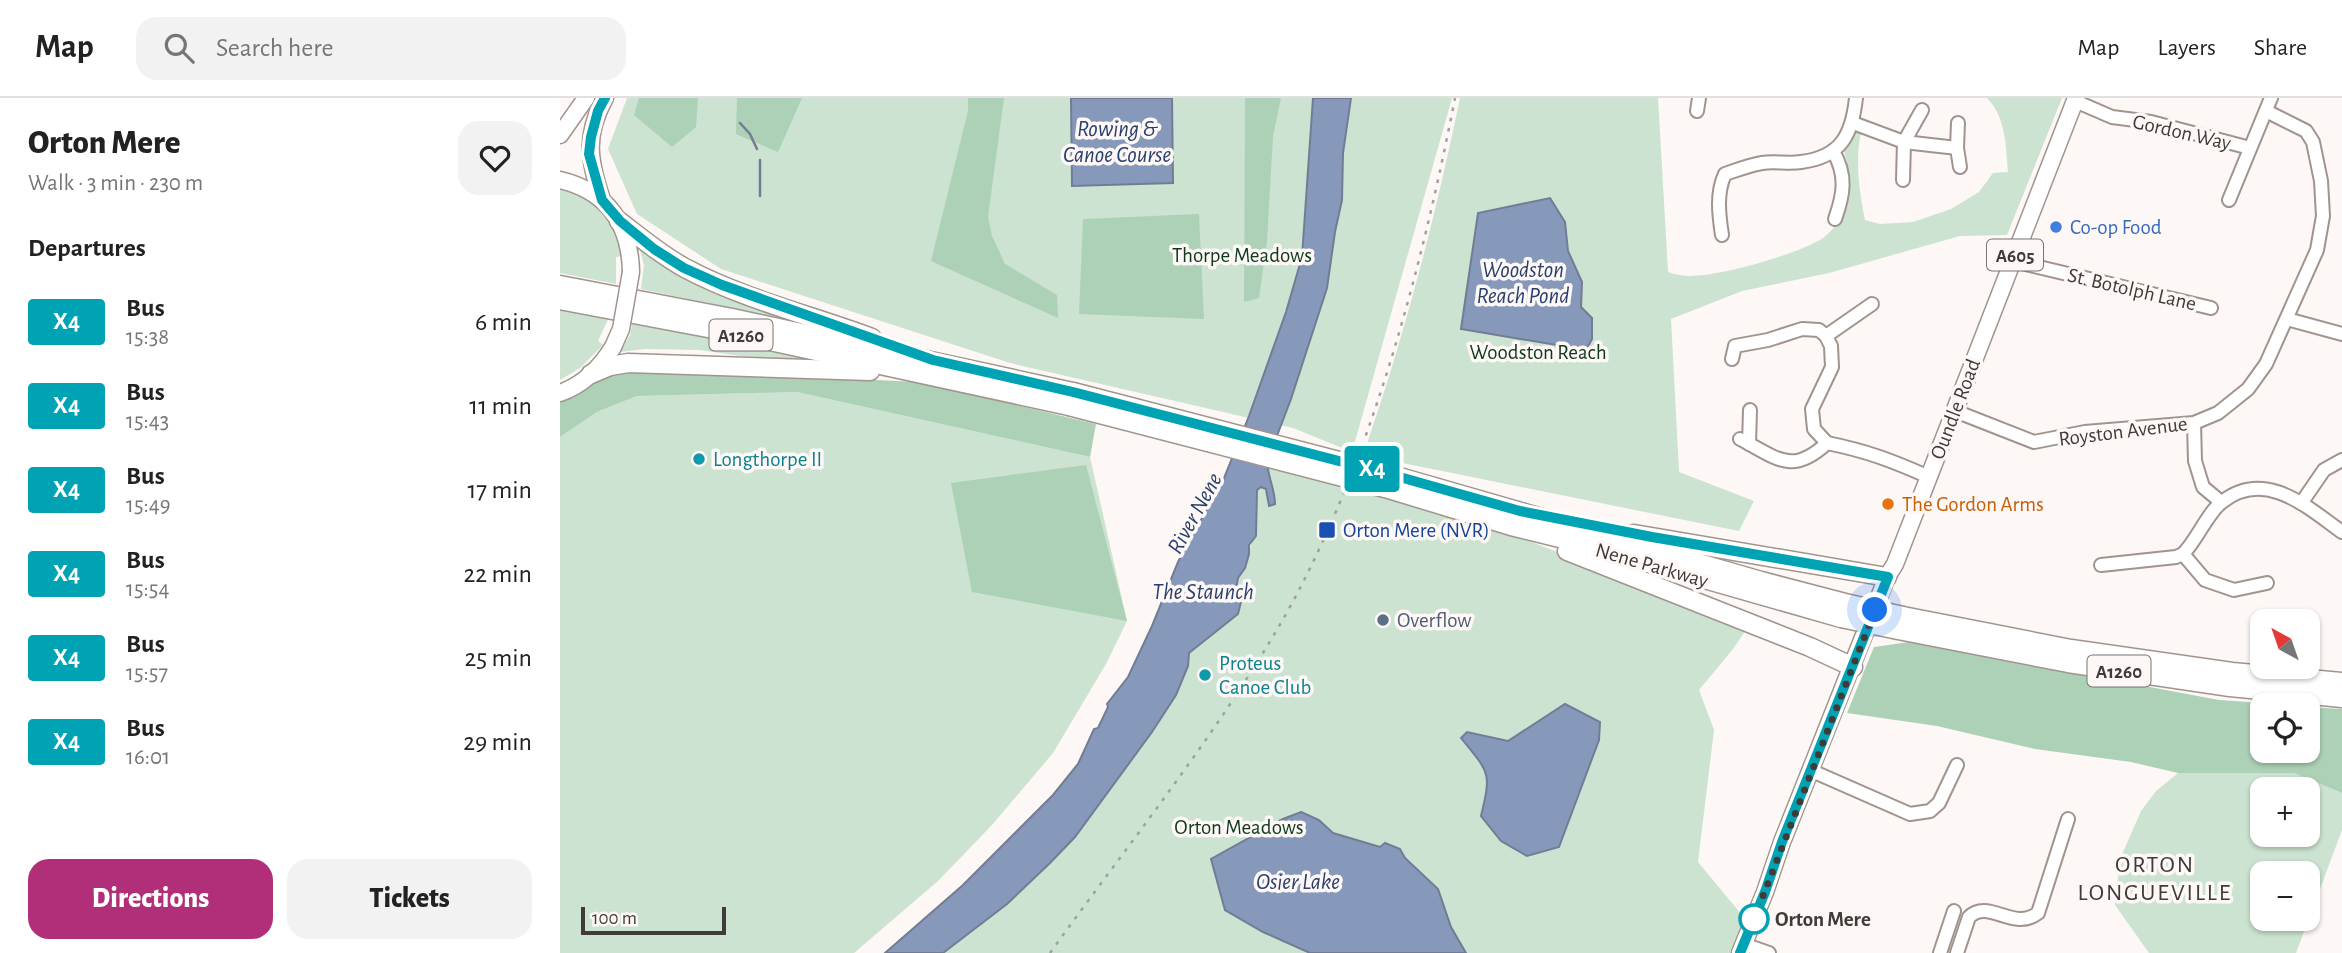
<!DOCTYPE html>
<html lang="en">
<head>
<meta charset="utf-8">
<style>
  body { margin:0; font-family:"Alegreya Sans",sans-serif; background:#f2f2f2; color:#222; height:100vh; display:flex; flex-direction:column; font-size:26px; white-space:nowrap }
  * { box-sizing:border-box; margin:0 }
  p { font-size:23px; color:#767676 }
  .icon { flex:none; width:38px; height:38px; fill:none; stroke:currentColor; stroke-width:2; stroke-linecap:round; stroke-linejoin:round }
  .map { position:relative; flex:1; overflow:hidden }
  .drawer { display:flex; flex-direction:column; background:#fff; width:560px }
  .drawer>* { flex:none }
  .badge { padding:0 14px; border-radius:5px; font-size:24px; line-height:46px }
  .needle { width:46px; rotate:320deg }
  .buttons { position:absolute; left:1690px; top:511px; display:grid; gap:14px }
  .buttons a { display:grid; place-items:center; width:70px; height:70px; border-radius:14px; background:#fff; box-shadow:0 2px 5px #0004; font-size:35px }
  .scale { position:absolute; left:21px; bottom:18px; width:145px; box-sizing:border-box; padding-left:7px; border:4px solid #403a38; border-top:0; font-size:19px; line-height:24px; white-space:nowrap; color:#403a38; -webkit-text-stroke:5px #fdf7f5; paint-order:stroke }
  .you { position:absolute; width:35px; height:35px; margin:-18px; border:5px solid #fff; border-radius:50%; background:#1a73e8; box-shadow:0 0 0 10px #1a73e833 }
  .map>.badge { position:absolute; translate:-50% -50%; box-shadow:0 0 0 4px #fff }
  h2 { padding:0 28px; font-size:26px; line-height:63px }
  .round { display:grid; place-items:center; flex:none; width:74px; height:74px; border-radius:21px; background:#f2f2f2 }
  .summary { display:flex; align-items:center; justify-content:space-between; height:119px; padding:0 28px }
  h1 { font-size:33px; font-weight:800; line-height:52px }
  .cta { display:flex; gap:14px; margin-top:auto; padding:14px 28px }
  .cta a { flex:1; height:80px; border-radius:21px; background:#b12f79; color:#fff; font-size:28px; font-weight:800; line-height:80px; text-align:center }
  .cta a+a { background:#f2f2f2; color:#222 }
  ul { padding:0; list-style:none }
  li { display:flex; align-items:center; gap:21px; height:84px; padding:0 28px }
  li div { flex:1 }
  li b { display:block; font-size:26px }
  li em { font-style:normal }
  li .badge { min-width:77px; font-weight:700; text-align:center }
  header { display:flex; align-items:center; gap:42px; box-sizing:border-box; height:98px; padding:0 35px; background:#fff; border-bottom:2px solid #e0e0e0 }
  header strong { font-size:33px }
  nav { display:flex; gap:38px; margin-inline-start:auto; font-size:24px }
  .search { width:490px; height:63px; background:#f2f2f2; display:flex; align-items:center; gap:18px; box-sizing:border-box; padding:0 24px; border-radius:21px; color:#767676; font-size:26px }
  main { display:flex; flex:1; min-height:0 }
  .map>svg:first-child { display:block }
</style>
</head>
<body>
<header>
<strong>Map</strong>
<div class="search"><svg class="icon" aria-label="search" viewBox="0 0 24 24"><circle cx="10" cy="10" r="6"/><path d="M15 15l6 6"/></svg>Search here</div>
<nav><a>Map</a><a>Layers</a><a>Share</a></nav>
</header>
<main>
<section class="drawer">
<div class="summary"><div><h1>Orton Mere</h1><p>Walk · 3 min · 230 m</p></div><a class="round"><svg class="icon" aria-label="heart" viewBox="0 0 24 24"><path d="M12 20l-8-8c-3-5 5-10 8-4 3-6 11-1 8 4z"/></svg></a></div>
<h2>Departures</h2>
<ul>
<li><span class="badge" style="background:#00a3b4;color:#fff">X4</span><div><b>Bus</b><p>15:38</p></div><em>6 min</em></li>
<li><span class="badge" style="background:#00a3b4;color:#fff">X4</span><div><b>Bus</b><p>15:43</p></div><em>11 min</em></li>
<li><span class="badge" style="background:#00a3b4;color:#fff">X4</span><div><b>Bus</b><p>15:49</p></div><em>17 min</em></li>
<li><span class="badge" style="background:#00a3b4;color:#fff">X4</span><div><b>Bus</b><p>15:54</p></div><em>22 min</em></li>
<li><span class="badge" style="background:#00a3b4;color:#fff">X4</span><div><b>Bus</b><p>15:57</p></div><em>25 min</em></li>
<li><span class="badge" style="background:#00a3b4;color:#fff">X4</span><div><b>Bus</b><p>16:01</p></div><em>29 min</em></li>
</ul>
<div class="cta"><a>Directions</a><a>Tickets</a></div>
</section>
<div class="map">
<svg width="1782" height="855" viewBox="0 0 1782 855">
  <rect width="100%" height="100%" fill="#fdf7f5"/>
  <g fill="#cbe3d0" fill-rule="evenodd">
    <polygon points="67,0 892,0 792,354 733,330 450,265 161,171 77,116 48,51"/>
    <path d="M 900,0 L 1098,0 L 1108,174 C 1114,176 1122,178 1129,178 C 1158,179 1239,156 1263,140 C 1269,136 1277,126 1281,120 C 1295,95 1290,77 1284,53 L 1292,35 L 1298,32 L 1301,34 C 1295,63 1299,93 1305,122 L 1320,126 L 1353,124 L 1391,111 L 1419,94 L 1433,75 L 1448,74 C 1446,49 1446,19 1427,0 L 1502,0 L 1447,137 L 1400,138 L 1269,175 L 1182,193 L 1111,221 L 1119,374 L 1194,403 L 1179,433 L 803,357 C 844,240 875,121 900,0 Z"/>
    <path d="M 0,86 C 12,92 26,96 36,103 C 51,113 62,141 62,158 L 56,159 L 56,186 L 0,175 Z"/>
    <polygon points="78,144 258,228 81,191 84,167"/>
    <polygon points="0,208 50,217 38,243 43,247 20,270 0,282"/>
    <polygon points="73,222 302,266 181,258 139,252 85,251 60,254 70,237"/>
    <polygon points="237,294 530,359 567,523 546,566 493,655 432,727 378,783 294,855 0,855 0,339 37,314 77,298"/>
    <path d="M 707,369 L 861,404 L 946,434 L 1188,529 L 1173,551 L 1139,592 L 1154,632 L 1138,764 L 1186,822 L 1170,855 L 383,855 L 447,806 L 515,739 L 616,597 L 628,568 L 629,555 L 677,516 C 677,508 675,501 675,495 C 676,481 685,472 689,458 C 693,438 695,414 697,392 L 701,389 L 707,394 L 709,407 Z"/>
    <path d="M 1618,675 L 1734,675 L 1782,695 L 1782,732 L 1736,855 L 1589,855 L 1555,807 L 1560,761 L 1581,713 L 1596,693 ZM 1703,691 L 1748,691 L 1748,737 L 1703,737 ZM 1703,775 L 1748,775 L 1748,821 L 1703,821 Z"/>
  </g>
  <g fill="#add1b6">
    <polygon points="79,0 138,0 136,29 112,49 74,17"/>
    <polygon points="177,0 242,0 218,54 176,36"/>
    <polygon points="408,0 444,0 428,119 432,138 445,166 497,197 498,220 371,163 408,13"/>
    <polygon points="685,0 721,0 713,38 707,143 699,200 684,204"/>
    <polygon points="639,116 644,221 519,216 523,121"/>
    <polygon points="69,270 358,284 536,326 530,359 237,294 77,298 37,314 0,339 0,305 36,281"/>
    <polygon points="526,367 567,523 412,494 391,385"/>
    <polygon points="1349,544 1659,602 1731,607 1703,607 1703,653 1748,653 1748,609 1782,611 1782,695 1734,675 1618,675 1571,664 1475,651 1377,628 1287,615 1314,549"/>
  </g>
  <g fill="#8799bb" stroke="#727c94" stroke-width="2">
    <polygon points="511,0 612,0 613,85 512,88"/>
    <path d="M 753,0 L 791,0 L 783,55 L 782,102 L 775,134 L 767,190 L 731,301 L 707,364 C 708,379 715,392 715,406 L 709,408 L 706,391 L 701,389 L 697,392 L 696,438 L 689,447 L 689,456 L 685,470 L 678,480 L 675,497 L 681,504 L 678,516 L 629,555 L 628,568 L 616,597 L 592,634 L 515,739 L 490,765 L 447,806 L 383,855 L 325,855 L 403,787 L 493,697 L 518,666 L 534,631 L 538,630 L 548,609 L 547,606 L 568,579 L 592,528 L 618,464 L 664,380 L 689,318 L 726,214 L 742,159 Z"/>
    <polygon points="990,100 1005,124 1008,153 1022,184 1021,209 1032,220 1032,241 1026,252 901,231 918,115"/>
    <path d="M 1005,606 L 1040,624 L 1039,642 L 999,749 L 967,758 L 941,743 L 921,718 C 932,673 929,675 901,640 L 907,634 L 948,643 Z"/>
    <polygon points="741,714 759,722 773,735 820,749 825,745 840,751 845,760 878,791 891,829 906,855 750,855 703,834 665,812 651,761 723,721"/>
  </g>
  <g fill="none" stroke-linecap="round" stroke-linejoin="round">
    <g stroke="#727c94" stroke-width="2.5">
      <polyline points="180,25 190,36 197,51"/>
      <polyline points="200,62 200,98"/>
    </g>
    <defs>
      <g id="minor">
        <polyline points="1515,3 1552,19 1591,24 1690,50"/>
        <polyline points="1137,13 1139,0"/>
        <polyline points="1293,25 1344,44 1397,50"/>
        <polyline points="1398,25 1397,50 1400,69"/>
        <path d="M 1273,53 C 1287,77 1284,96 1275,121"/>
        <polyline points="1343,82 1344,44 1362,12"/>
        <polyline points="1669,102 1711,0"/>
        <path d="M 1162,137 C 1159,117 1156,95 1165,76 C 1177,72 1190,67 1202,65 C 1215,63 1228,66 1241,64 C 1281,59 1292,37 1296,0"/>
        <polyline points="1453,163 1651,210"/>
        <polyline points="1727,221 1782,236"/>
        <polyline points="1266,238 1312,206"/>
        <polyline points="1172,261 1175,248 1208,242 1242,231 1259,232 1266,238 1271,248 1272,269 1252,311 1254,331 1267,345"/>
        <polyline points="1395,313 1474,344 1525,334 1634,325 1658,315 1688,291 1706,266 1757,152 1763,118 1761,83 1753,44 1746,33 1706,13"/>
        <polyline points="1634,325 1635,363 1643,389 1661,404"/>
        <path d="M 1180,341 C 1217,360 1232,378 1267,345 C 1307,353 1333,363 1369,379"/>
        <polyline points="1189,346 1190,312"/>
        <polyline points="1742,404 1764,372 1782,362"/>
        <polyline points="1623,456 1645,482 1674,492 1707,485"/>
        <path d="M 1541,467 L 1616,459 L 1623,456 C 1637,442 1648,414 1662,404 C 1705,370 1747,409 1782,434"/>
        <polyline points="1252,673 1350,716 1370,713 1379,705 1397,667"/>
        <polyline points="1183,846 1209,855"/>
        <polyline points="1380,855 1394,813"/>
        <path d="M 1397,855 L 1409,819 C 1429,800 1453,834 1478,815 L 1508,721"/>
      </g>
      <g id="major">
        <polyline points="0,37 26,0"/>
        <path d="M 0,82 C 47,93 70,126 71,174"/>
        <path d="M 42,102 C 29,63 24,38 45,0"/>
        <path d="M 0,295 C 23,287 40,270 53,249"/>
        <polyline points="1180,855 1205,794 1222,744 1327,479 1335,466 1516,0"/>
      </g>
      <g id="highway">
        <path d="M 59,123 C 81,140 101,157 125,170 C 183,201 250,217 312,240"/>
        <polyline points="0,187 172,220 513,294"/>
        <polyline points="0,202 169,234 509,308"/>
        <polyline points="31,276 50,268 68,265 310,273"/>
        <polyline points="829,376 1201,483 1285,505"/>
        <polyline points="825,390 951,428 1008,442 1281,520"/>
        <polyline points="1074,436 1327,479"/>
        <polyline points="1007,453 1250,549 1293,569"/>
        <polyline points="1343,518 1511,551 1672,574 1782,584"/>
        <polyline points="1338,532 1508,565 1670,589 1782,600"/>
      </g>
    </defs>
    <use href="#minor" stroke="#a1948f" stroke-width="16"/>
    <use href="#major" stroke="#a1948f" stroke-width="19"/>
    <use href="#highway" stroke="#a1948f" stroke-width="21"/>
    <use href="#minor" stroke="#fff" stroke-width="12"/>
    <use href="#major" stroke="#fff" stroke-width="16"/>
    <use href="#highway" stroke="#fff" stroke-width="18"/>
    <path stroke="#a49e9c" stroke-width="2.5" stroke-dasharray="3.5 7" stroke-linecap="butt" d="M 490,855 C 567,748 651,644 718,530 C 808,376 861,175 895,0"/>
    <defs>
      <polyline id="major-bridge" points="53,249 61,231 71,174"/>
      <g id="highway-bridge">
        <polyline points="513,294 829,376"/>
        <polyline points="509,308 825,390"/>
        <polyline points="1285,505 1343,518"/>
        <polyline points="1281,520 1338,532"/>
      </g>
    </defs>
    <use href="#major-bridge" stroke="#a1948f" stroke-width="19" stroke-linecap="butt"/>
    <use href="#highway-bridge" stroke="#a1948f" stroke-width="21" stroke-linecap="butt"/>
    <use href="#major-bridge" stroke="#fff" stroke-width="16"/>
    <use href="#highway-bridge" stroke="#fff" stroke-width="18"/>
  </g>
  <g fill="none" stroke-linecap="round" stroke-linejoin="round">
    <defs>
      <polyline id="line" points="45,0 38,13 31,39 29,56 42,102 60,123 94,151 124,170 162,187 373,262 513,294 829,376 960,413 1092,439 1328,479 1222,744 1205,794 1180,855"/>
    </defs>
    <use href="#line" stroke="#fff" stroke-width="16"/>
    <use href="#line" stroke="#00a3b4" stroke-width="10"/>
    <polyline stroke="#403a38" stroke-width="7" stroke-dasharray="0 12.6" points="1194,821 1315,512"/>
  </g>
  <circle fill="#3f7fe0" stroke="#fdf7f5" stroke-width="2.5" cx="1496" cy="129" r="7"/>
  <g fill="#0f9aa8" stroke="#fdf7f5" stroke-width="2.5">
    <circle cx="139" cy="361" r="7"/>
    <circle cx="645" cy="577" r="7"/>
  </g>
  <circle fill="#e8710a" stroke="#fdf7f5" stroke-width="2.5" cx="1328" cy="406" r="7"/>
  <rect fill="#1a4fb4" stroke="#fdf7f5" stroke-width="2.5" x="758" y="423" width="18" height="18" rx="3.5"/>
  <circle fill="#5c6f8a" stroke="#fdf7f5" stroke-width="2.5" cx="823" cy="522" r="7"/>
  <circle fill="#fff" stroke="#00a3b4" stroke-width="3.5" cx="1194" cy="821" r="14"/>
  <g text-anchor="middle" stroke-width="7" stroke-linejoin="round" paint-order="stroke">
    <g fill="#fdf7f5" stroke="#797371" stroke-width="2">
      <rect x="1427" y="141.5" width="56" height="31" rx="5"/>
      <rect x="149.5" y="221.5" width="63" height="31" rx="5"/>
      <rect x="1527.5" y="557.5" width="63" height="31" rx="5"/>
    </g>
    <g font-size="19" font-weight="bold" fill="#403a38">
      <text x="1455" y="164">A605</text>
      <text x="181" y="244">A1260</text>
      <text x="1559" y="580">A1260</text>
    </g>
    <g font-size="21" fill="#403a38" stroke="#fdf7f5">
      <text transform="translate(1622 34) rotate(13)" y="7">Gordon Way</text>
      <text transform="translate(1572 191) rotate(13)" y="7">St. Botolph Lane</text>
      <text transform="translate(1395 311) rotate(-69)" y="7">Oundle Road</text>
      <text transform="translate(1563 333) rotate(-7)" y="7">Royston Avenue</text>
      <text transform="translate(1092 467) rotate(16)" y="7">Nene Parkway</text>
    </g>
    <g font-size="21" fill="#366cbe" stroke="#fdf7f5" text-anchor="start">
      <text x="1510" y="136">Co-op Food</text>
    </g>
    <g font-size="21" fill="#0d391e" stroke="#fdf7f5">
      <text x="682" y="164">Thorpe Meadows</text>
      <text x="978" y="261">Woodston Reach</text>
      <text x="679" y="736">Orton Meadows</text>
    </g>
    <g font-size="21" fill="#0d838f" stroke="#fdf7f5" text-anchor="start">
      <text x="153" y="368">Longthorpe II</text>
      <text x="659" y="572">Proteus<tspan x="659" dy="24">Canoe Club</tspan></text>
    </g>
    <g font-size="21" fill="#c56008" stroke="#fdf7f5" text-anchor="start">
      <text x="1342" y="413">The Gordon Arms</text>
    </g>
    <g font-size="21" fill="#164399" stroke="#fdf7f5" text-anchor="start">
      <text x="783" y="439">Orton Mere (NVR)</text>
    </g>
    <g font-size="21" fill="#4e5e75" stroke="#fdf7f5" text-anchor="start">
      <text x="837" y="529">Overflow</text>
    </g>
    <g font-size="21" font-weight="bold" fill="#403a38" stroke="#fdf7f5" text-anchor="start">
      <text x="1215" y="828">Orton Mere</text>
    </g>
    <g font-size="23" font-style="italic" fill="#29406f" stroke="#fdf7f5">
      <text x="557" y="38">Rowing &amp;<tspan x="557" dy="26">Canoe Course</tspan></text>
      <text x="963" y="179">Woodston<tspan x="963" dy="26">Reach Pond</tspan></text>
      <text transform="translate(634 415) rotate(-61)" y="8">River Nene</text>
      <text x="643" y="501">The Staunch</text>
      <text x="738" y="791">Osier Lake</text>
    </g>
    <g font-size="24" letter-spacing="2" fill="#403a38" stroke="#fdf7f5">
      <text x="1595" y="774">ORTON<tspan x="1595" dy="28">LONGUEVILLE</tspan></text>
    </g>
  </g>
</svg>
<div class="buttons">
<a><svg class="needle" viewBox="-14 -14 28 28"><path d="M0-13l5 13h-10z" fill="#e53935"/><path d="M0 13l5-13h-10z" fill="#767676"/></svg></a>
<a><svg class="icon" aria-label="locate" viewBox="0 0 24 24"><circle cx="12" cy="12" r="6"/><path d="M12 2v4M12 18v4M2 12h4M18 12h4"/></svg></a>
<a>+</a>
<a>−</a>
</div>
<div class="scale">100 m</div>
<div class="you" style="left:1315px;top:512px"></div>
<b class="badge" style="left:812px;top:371px;background:#00a3b4;color:#fff">X4</b>
</div>
</main>
</body>
</html>
